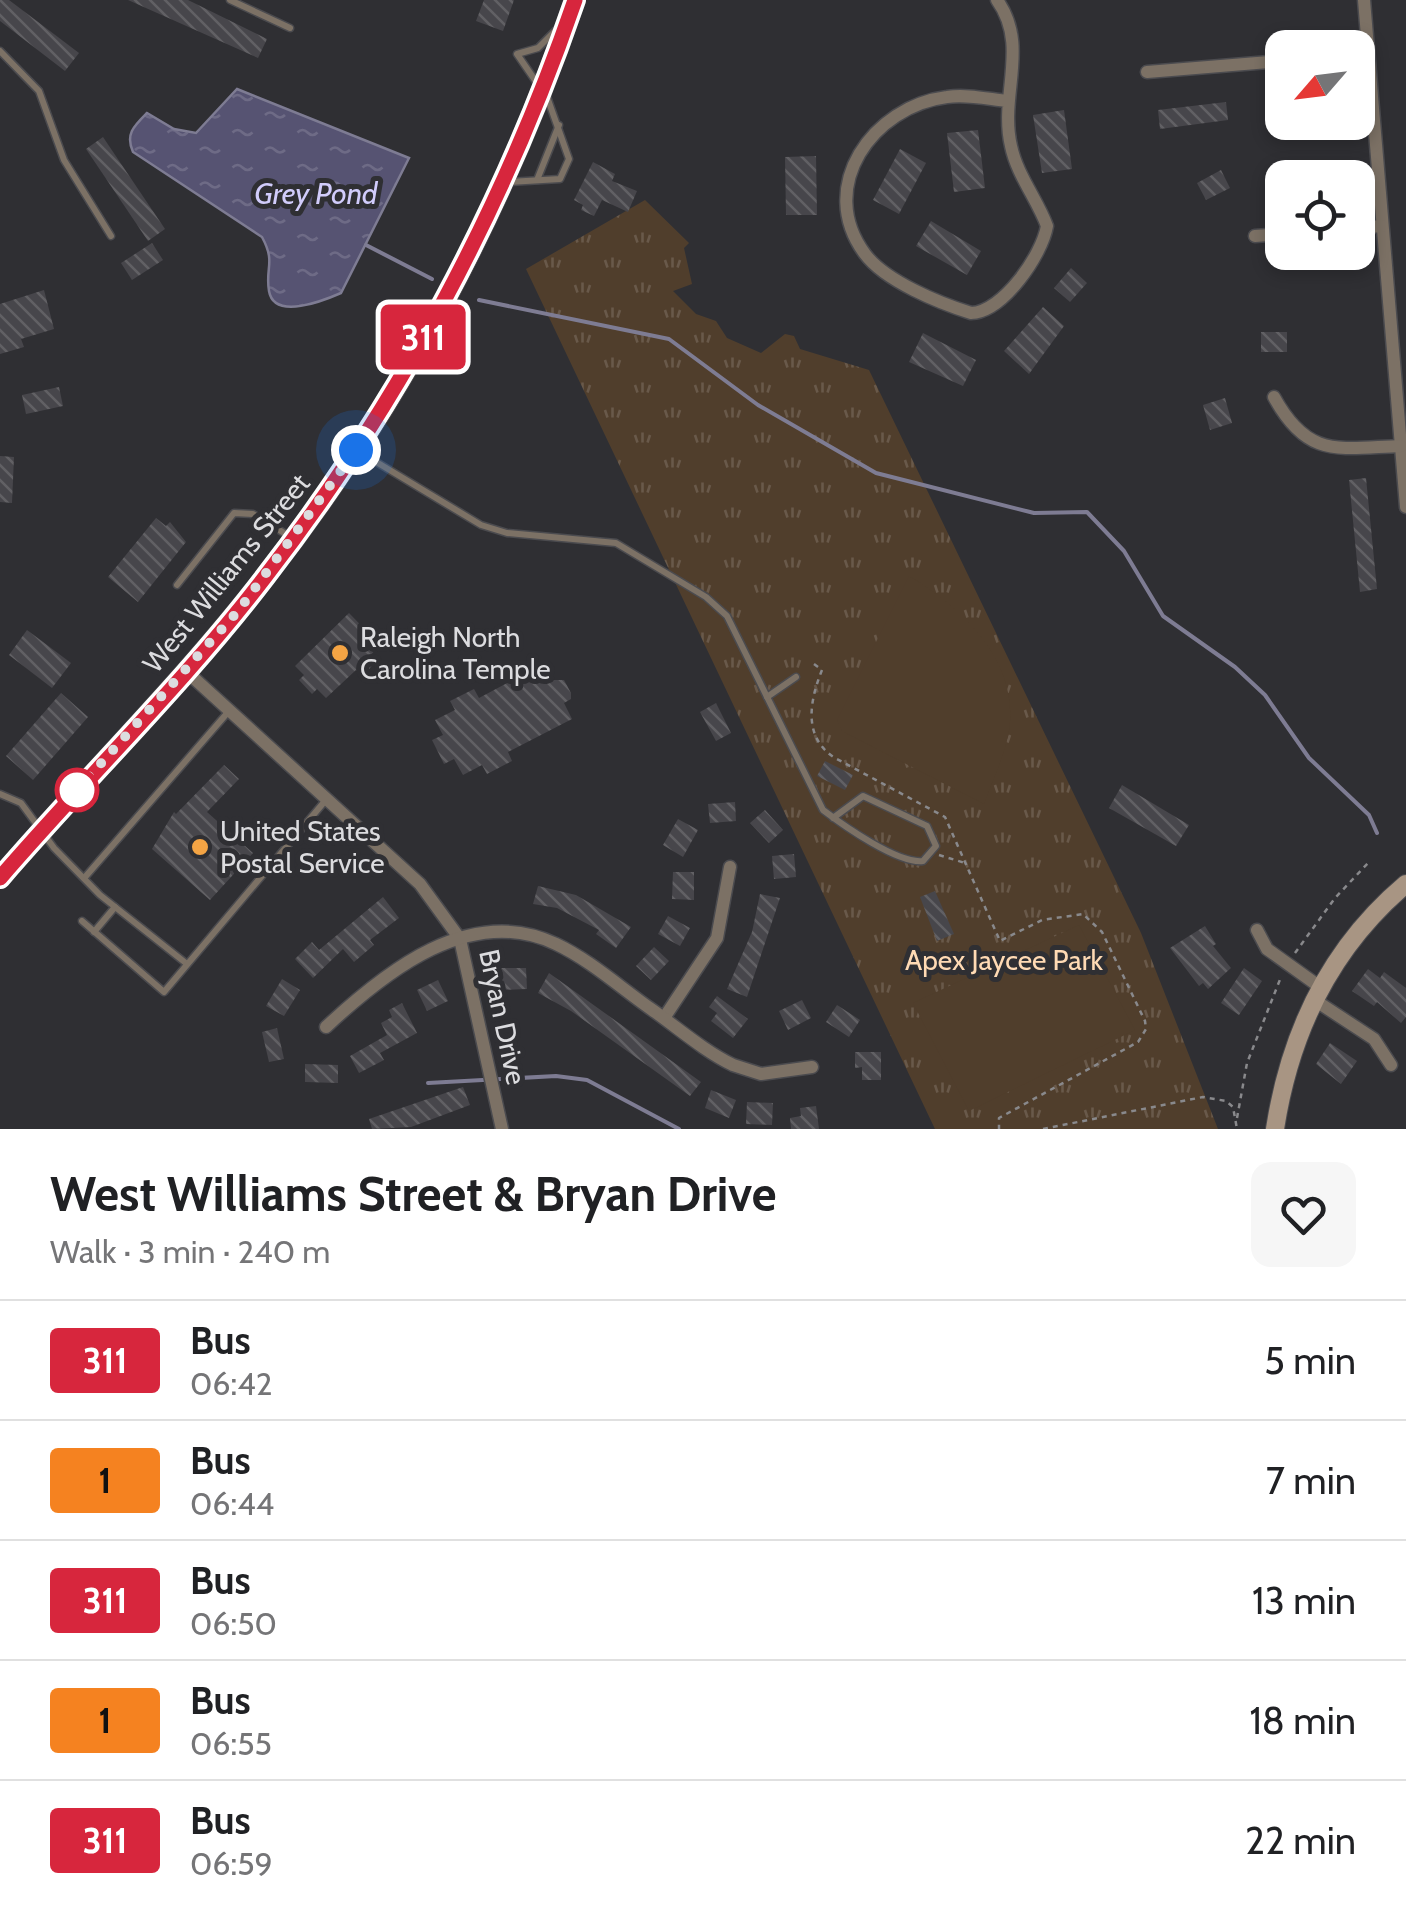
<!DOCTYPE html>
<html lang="en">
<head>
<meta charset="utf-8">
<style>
  body { margin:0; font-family:Cabin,sans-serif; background:#f6f6f6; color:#202124; height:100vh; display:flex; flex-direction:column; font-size:38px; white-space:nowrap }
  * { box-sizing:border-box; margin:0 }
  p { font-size:32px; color:#757577 }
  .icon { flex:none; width:55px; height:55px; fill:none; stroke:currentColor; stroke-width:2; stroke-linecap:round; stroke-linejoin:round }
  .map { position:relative; height:1129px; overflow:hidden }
  .sheet { display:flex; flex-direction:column; background:#fff; flex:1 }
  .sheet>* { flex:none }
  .badge { padding:0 20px; border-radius:8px; font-size:35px; line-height:65px }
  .needle { width:65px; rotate:242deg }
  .controls { position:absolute; left:1265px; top:30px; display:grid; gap:20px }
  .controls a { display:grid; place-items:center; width:110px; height:110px; border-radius:20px; background:#fff; box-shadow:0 5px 15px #0003; font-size:50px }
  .you { position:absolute; width:50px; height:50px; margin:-25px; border:8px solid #fff; border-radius:50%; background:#1a73e8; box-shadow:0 0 0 15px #1a73e833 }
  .map>.badge { position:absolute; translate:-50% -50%; box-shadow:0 0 0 5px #fff }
  .round { display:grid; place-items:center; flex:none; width:105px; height:105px; border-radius:20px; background:#f6f6f6 }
  .headline { display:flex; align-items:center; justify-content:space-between; height:170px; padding:0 50px }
  h1 { font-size:48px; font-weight:800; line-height:75px }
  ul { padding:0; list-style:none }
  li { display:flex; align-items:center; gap:30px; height:120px; padding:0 50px; border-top:2px solid #e0e0e0 }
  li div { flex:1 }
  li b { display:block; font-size:38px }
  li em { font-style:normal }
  li .badge { min-width:110px; font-weight:700; text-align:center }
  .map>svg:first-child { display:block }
</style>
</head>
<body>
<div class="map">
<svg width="1406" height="1129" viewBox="0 0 1406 1129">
  <defs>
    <pattern id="park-tufts" width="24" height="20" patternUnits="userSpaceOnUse" patternTransform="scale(2.5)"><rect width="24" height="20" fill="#503e2c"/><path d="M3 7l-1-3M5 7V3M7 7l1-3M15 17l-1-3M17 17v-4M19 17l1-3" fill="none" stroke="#69594a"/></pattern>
    <pattern id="water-ripples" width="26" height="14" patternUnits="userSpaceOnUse" patternTransform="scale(2.5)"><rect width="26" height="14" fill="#565372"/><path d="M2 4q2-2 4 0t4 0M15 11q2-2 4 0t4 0" fill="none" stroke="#6e6b86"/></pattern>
    <pattern id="building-back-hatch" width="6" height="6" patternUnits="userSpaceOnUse" patternTransform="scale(2.5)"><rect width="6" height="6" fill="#47464b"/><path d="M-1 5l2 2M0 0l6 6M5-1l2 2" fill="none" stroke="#616064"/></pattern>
  </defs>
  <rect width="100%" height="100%" fill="#2f2f33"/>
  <polygon fill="url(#park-tufts)" points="645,200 689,243 684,248 692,284 673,291 696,314 716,321 727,338 761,353 785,334 794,336 800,349 869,370 1141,933 1218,1129 935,1129 526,269"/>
  <g fill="#503e2c">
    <path d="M 909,576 C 959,606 1015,656 1010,722 C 1008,749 993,779 984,804 L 842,731 L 837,720 Z"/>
    <polygon points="1079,925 1135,1030 969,1111 913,1003"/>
  </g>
  <path fill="url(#water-ripples)" stroke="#7e7c93" stroke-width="2.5" d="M 237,89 L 409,158 L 341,293 C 325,300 274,321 269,291 C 265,267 276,263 262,237 L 133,152 C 125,134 134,126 147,113 L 174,129 L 196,133 Z"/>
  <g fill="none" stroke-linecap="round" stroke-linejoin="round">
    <g stroke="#7e7c93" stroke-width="4">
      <polyline points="366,245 432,279"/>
      <polyline points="479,300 669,339 758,405 876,473 1034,513 1087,512 1124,551 1163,616 1235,667 1265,695 1309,758 1369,815 1377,833"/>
      <polyline points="428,1083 556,1076 587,1080 679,1129"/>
    </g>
  </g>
  <g fill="url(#building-back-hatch)">
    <polygon points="0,0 9,0 79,53 65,71 0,21"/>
    <polygon points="128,0 188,0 267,39 258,58"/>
    <polygon points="484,0 514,0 503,31 476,21"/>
    <polygon points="1226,102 1228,120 1160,129 1158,110"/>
    <polygon points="1064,110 1072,169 1042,173 1033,115"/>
    <polygon points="978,130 985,188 954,192 947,133"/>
    <polygon points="103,137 165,229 148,241 86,149"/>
    <polygon points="900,149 926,163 899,214 873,200"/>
    <polygon points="816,156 817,215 786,215 785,157"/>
    <polygon points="593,162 615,174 612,181 637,191 628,212 602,200 594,216 581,210 583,205 574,200"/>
    <polygon points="1221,170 1230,188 1206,200 1197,183"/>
    <polygon points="931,221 981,251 967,275 916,246"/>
    <polygon points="152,243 163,260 132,280 121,263"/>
    <polygon points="1071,268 1087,283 1070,302 1054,288"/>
    <polygon points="44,290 54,329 21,339 24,347 0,354 0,304"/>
    <polygon points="1043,307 1064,326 1029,374 1004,351"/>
    <rect x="1261" y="332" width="26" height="20"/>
    <polygon points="923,333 976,360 963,386 909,362"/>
    <polygon points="59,387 63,406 26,414 22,395"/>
    <polygon points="1225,398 1232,423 1210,430 1203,405"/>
    <polygon points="0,456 14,457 12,503 0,502"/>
    <polygon points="1366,478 1377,589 1360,592 1349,480"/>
    <polygon points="156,518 166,526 170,522 186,542 138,602 108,577"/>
    <polygon points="349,613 380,645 366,660 372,666 362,676 356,670 326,698 317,689 312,694 299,680 304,675 295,666"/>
    <polygon points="27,630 71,663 52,688 9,655"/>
    <polygon points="543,664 552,680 564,680 571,693 571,699 564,703 572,719 508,752 512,761 487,774 482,765 463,775 454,759 444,764 432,740 443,735 435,720 455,710 450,701 474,689 479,698"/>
    <polygon points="61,693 88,717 33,780 6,756"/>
    <polygon points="716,703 731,733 716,741 700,712"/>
    <polygon points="825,761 853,775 845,790 817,776"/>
    <polygon points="224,765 239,779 207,812 253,853 210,900 152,849 174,812 176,814"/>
    <polygon points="1122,785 1189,825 1176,846 1109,808"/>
    <polygon points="735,802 736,821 710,823 708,804"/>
    <polygon points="765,810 783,830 769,843 750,823"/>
    <polygon points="678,819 698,830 683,857 663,845"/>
    <polygon points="794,854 796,877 774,879 772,856"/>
    <polygon points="673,872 694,872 694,900 672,899"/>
    <polygon points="538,886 576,895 631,927 616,948 596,934 599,930 557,908 533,904"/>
    <polygon points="935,891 954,934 937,941 920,897"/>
    <polygon points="760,894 780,898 747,997 727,989 752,932"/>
    <polygon points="383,897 399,918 370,940 374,945 354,962 343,949 313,978 295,959 312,942 319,950"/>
    <polygon points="668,916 690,928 680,946 658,934"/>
    <polygon points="1205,926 1216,944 1213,946 1231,968 1208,989 1203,983 1199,986 1170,948"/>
    <polygon points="654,947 669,961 651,980 636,966"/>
    <polygon points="498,968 526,968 527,989 499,990"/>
    <polygon points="1244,968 1262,981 1239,1015 1221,1003"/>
    <polygon points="1368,969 1380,978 1384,972 1406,988 1406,1017 1401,1023 1377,1002 1374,1006 1352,991"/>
    <polygon points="549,973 701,1082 690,1096 571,1011 538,993"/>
    <polygon points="282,979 300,990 284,1016 266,1006"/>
    <polygon points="438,980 448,1001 427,1011 417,990"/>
    <polygon points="717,996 748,1019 733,1038 711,1021 717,1013 709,1007"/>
    <polygon points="802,1000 811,1018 788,1030 779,1011"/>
    <polygon points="402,1003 417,1033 380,1053 384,1060 359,1073 350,1056 387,1035 381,1023 392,1017 389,1010"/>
    <polygon points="837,1005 860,1020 849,1037 826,1022"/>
    <polygon points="277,1028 284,1059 269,1062 262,1032"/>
    <polygon points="1330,1043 1357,1061 1341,1084 1316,1064"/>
    <polygon points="855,1052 881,1052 881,1080 862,1080 862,1067 855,1068"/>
    <polygon points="305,1064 338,1065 338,1083 305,1082"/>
    <polygon points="463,1087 470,1105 411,1127 372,1129 369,1119"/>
    <polygon points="711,1090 736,1100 729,1118 705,1108"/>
    <polygon points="747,1102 773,1103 772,1125 746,1124"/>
    <polygon points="816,1106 819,1129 791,1129 790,1118 801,1116 800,1108"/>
  </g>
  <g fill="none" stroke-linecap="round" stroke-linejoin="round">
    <defs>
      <g id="lane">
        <polyline points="230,0 290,28"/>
        <polyline points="0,51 39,91 64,160 111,236"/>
        <polyline points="539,86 517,54 538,48 556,30"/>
        <polyline points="537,180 559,125"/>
        <polyline points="509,182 560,179 569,159 546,94"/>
        <path d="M 358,451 L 481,525 L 507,533 L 616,543 L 706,597 L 727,616 L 823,810 C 844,826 898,864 923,861 L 936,846 L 927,826 L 863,796 L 833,818"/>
        <polyline points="177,585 234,513 253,514 289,536"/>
        <polyline points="767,697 796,677"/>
        <polyline points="0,794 21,803 54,848 100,895 187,964"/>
        <polyline points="86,876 229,711"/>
        <polyline points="82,921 164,992 325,801"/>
        <polyline points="94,932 115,907"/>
      </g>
      <g id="street">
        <path d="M 997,0 C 1030,46 999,95 1011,146 C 1017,175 1037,199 1047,226 C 1042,255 1003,312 971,313 C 939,303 885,281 865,254 C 815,187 873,106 947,97 C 967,94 988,99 1008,101"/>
        <polyline points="1364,0 1406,507"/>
        <polyline points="1147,72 1282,61"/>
        <polyline points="1358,228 1382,226"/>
        <polyline points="1255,236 1282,234"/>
        <path d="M 1274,397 C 1308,459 1338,448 1401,446"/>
        <polyline points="186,671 420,884 460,939 502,1129"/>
        <polyline points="1257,930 1267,949 1320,987"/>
        <polyline points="1313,999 1374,1039 1391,1065"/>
        <polyline points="664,1018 717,938 730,867"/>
        <path d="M 326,1027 C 385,972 470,903 556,944 C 590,960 621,988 651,1009 C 678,1028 704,1051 733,1065 L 761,1074 L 812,1067"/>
      </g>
      <path id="secondary" d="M 1275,1129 C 1290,1032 1330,948 1406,884"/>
      <path id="primary" d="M 0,878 C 87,777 183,682 265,577 C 400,406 505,206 575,0"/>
    </defs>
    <use href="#lane" stroke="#4b4b4f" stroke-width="9"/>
    <use href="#street" stroke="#4b4b4f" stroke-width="15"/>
    <use href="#secondary" stroke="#4b4b4f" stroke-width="20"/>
    <use href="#primary" stroke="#4b4b4f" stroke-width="22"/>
    <g stroke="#89898c" stroke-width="2.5" stroke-dasharray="5 5" stroke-linecap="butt">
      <path d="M 814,664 L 822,670 C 810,700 802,737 835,758 L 945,817 L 1000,941 L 1042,920 L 1083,914 L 1102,932 L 1145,1021 L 1146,1029 L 1138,1042 L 999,1118 L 999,1129"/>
      <polyline points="939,855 965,863"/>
      <polyline points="1295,953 1335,898 1369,862"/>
      <polyline points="1237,1118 1247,1063 1281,977"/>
      <polyline points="1043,1129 1203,1097 1226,1101 1233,1107 1237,1129"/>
    </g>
    <use href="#lane" stroke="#7c7165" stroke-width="6"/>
    <use href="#street" stroke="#7c7165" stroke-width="12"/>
    <use href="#secondary" stroke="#a89583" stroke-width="18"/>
    <use href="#primary" stroke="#c9b29a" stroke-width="20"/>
  </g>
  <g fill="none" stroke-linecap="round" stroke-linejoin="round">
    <defs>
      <path id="line" d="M 0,878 C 87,777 184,683 265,577 C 399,404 504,207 575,0"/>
    </defs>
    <use href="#line" stroke="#fff" stroke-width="22"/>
    <use href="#line" stroke="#d7263d" stroke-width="15"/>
    <polyline stroke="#dcdcdf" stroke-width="10" stroke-dasharray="0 18" points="77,790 239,610 356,450"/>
  </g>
  <g fill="#f4a444" stroke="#2f2f33" stroke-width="4">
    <circle cx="340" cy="653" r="10"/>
    <circle cx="200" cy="847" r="10"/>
  </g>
  <circle fill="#fff" stroke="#d7263d" stroke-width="5" cx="77" cy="790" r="20"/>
  <g text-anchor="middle" stroke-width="10" stroke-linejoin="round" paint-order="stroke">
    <g font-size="28" fill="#dcdcdf" stroke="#2f2f33">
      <text transform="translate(226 573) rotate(-51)" y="10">West Williams Street</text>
      <text transform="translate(503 1017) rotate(78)" y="10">Bryan Drive</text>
    </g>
    <g font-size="28" fill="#dcdcdf" stroke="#2f2f33" text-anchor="start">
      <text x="360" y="647">Raleigh North<tspan x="360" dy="32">Carolina Temple</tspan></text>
      <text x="220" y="841">United States<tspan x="220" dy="32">Postal Service</tspan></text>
    </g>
    <g font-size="28" fill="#ffdab4" stroke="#2f2f33">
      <text x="1004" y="970">Apex Jaycee Park</text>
    </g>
    <g font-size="30" font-style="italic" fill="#d1ccfb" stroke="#2f2f33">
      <text x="316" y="204">Grey Pond</text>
    </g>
  </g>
</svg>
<div class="controls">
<a><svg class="needle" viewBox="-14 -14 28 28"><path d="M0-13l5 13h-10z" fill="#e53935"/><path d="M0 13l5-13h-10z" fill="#757577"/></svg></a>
<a><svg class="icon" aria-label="locate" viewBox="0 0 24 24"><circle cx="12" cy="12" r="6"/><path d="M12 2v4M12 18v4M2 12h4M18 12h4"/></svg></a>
</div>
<div class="you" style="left:356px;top:450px"></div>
<b class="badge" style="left:423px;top:337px;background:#d7263d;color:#fff">311</b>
</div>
<section class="sheet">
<div class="headline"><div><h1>West Williams Street &amp; Bryan Drive</h1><p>Walk · 3 min · 240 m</p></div><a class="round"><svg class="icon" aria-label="heart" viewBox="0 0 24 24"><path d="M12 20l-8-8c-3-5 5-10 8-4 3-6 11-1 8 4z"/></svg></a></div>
<ul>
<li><span class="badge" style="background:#d7263d;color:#fff">311</span><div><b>Bus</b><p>06:42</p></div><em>5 min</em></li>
<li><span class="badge" style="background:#f58220;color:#111">1</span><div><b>Bus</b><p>06:44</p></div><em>7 min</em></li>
<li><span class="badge" style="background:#d7263d;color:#fff">311</span><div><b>Bus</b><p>06:50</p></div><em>13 min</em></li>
<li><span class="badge" style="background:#f58220;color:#111">1</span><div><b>Bus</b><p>06:55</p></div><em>18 min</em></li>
<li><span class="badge" style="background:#d7263d;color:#fff">311</span><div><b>Bus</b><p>06:59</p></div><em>22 min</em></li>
</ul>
</section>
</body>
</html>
